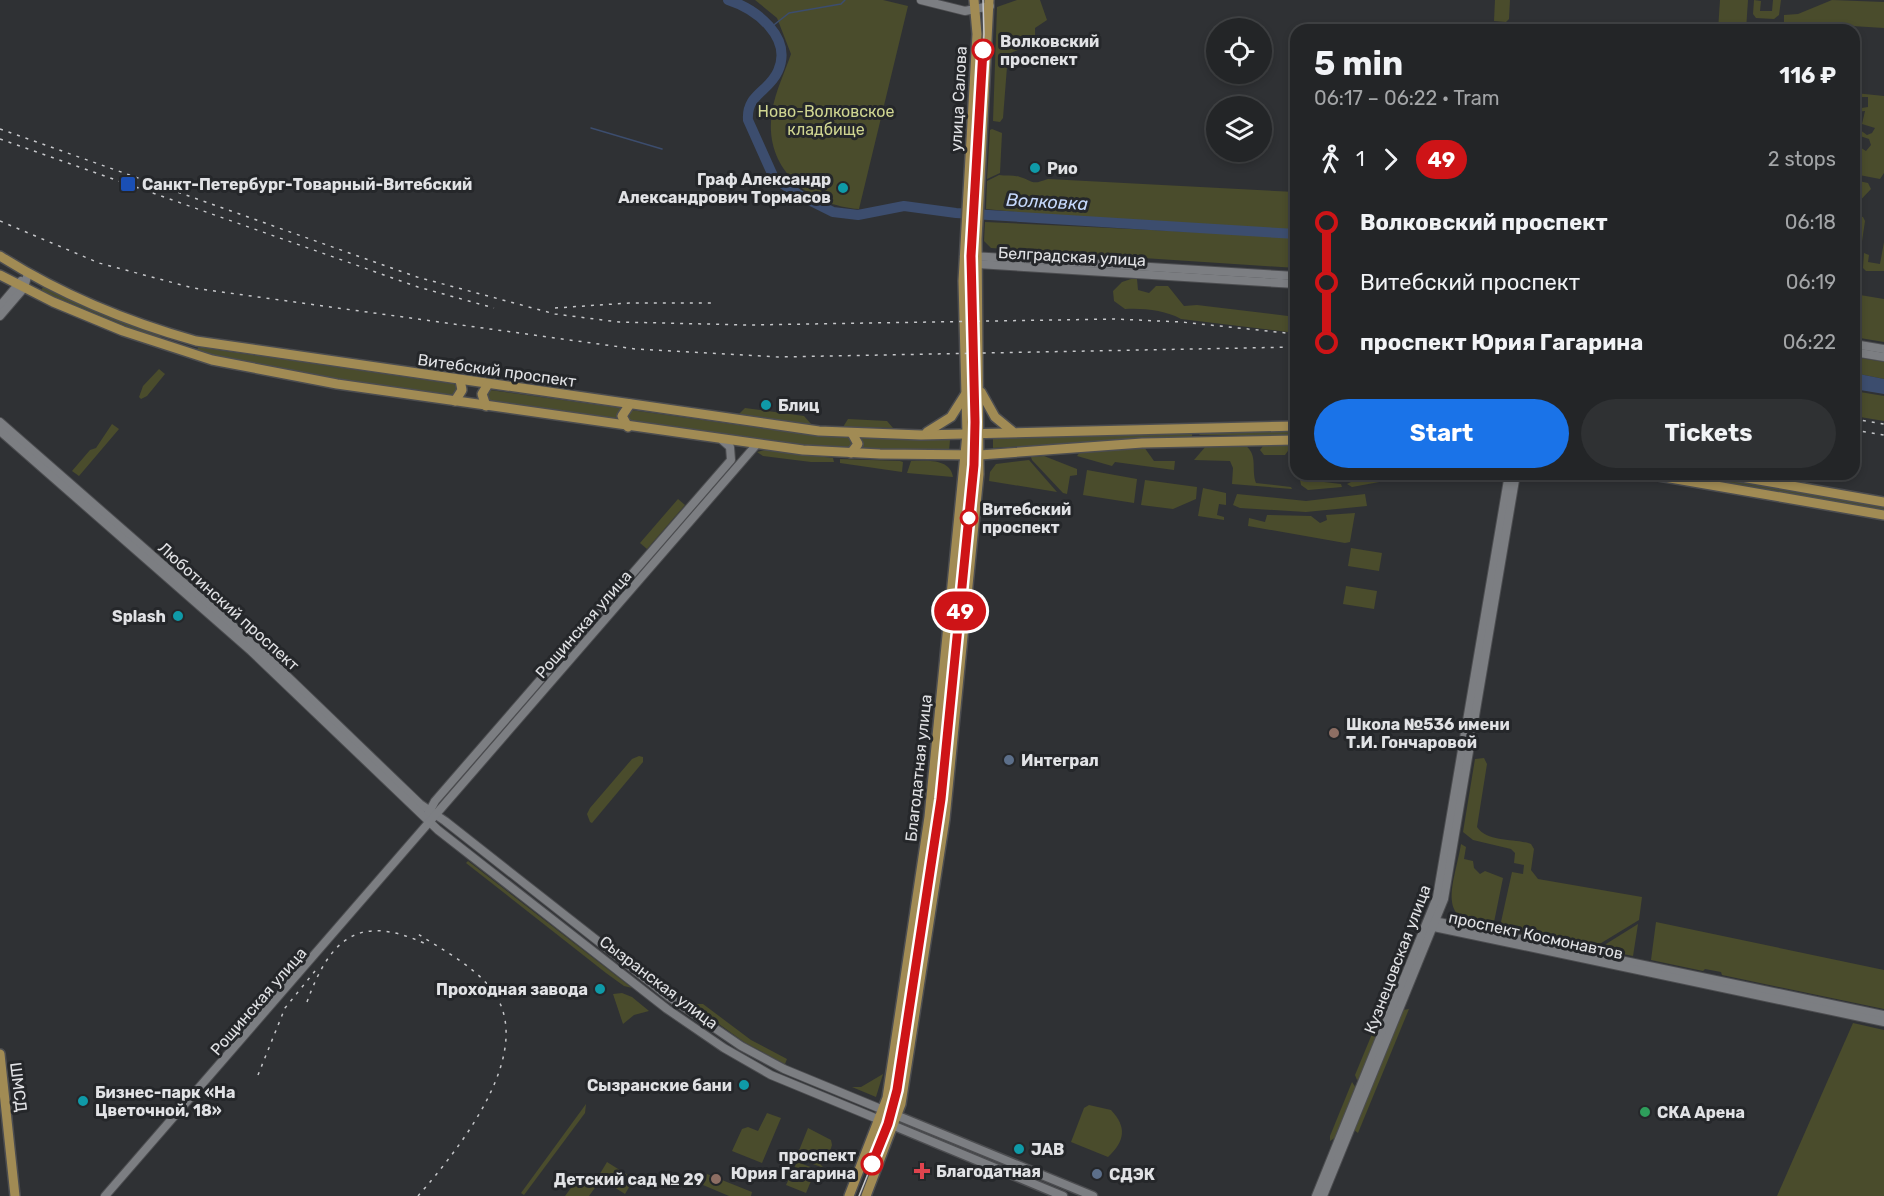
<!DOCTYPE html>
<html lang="en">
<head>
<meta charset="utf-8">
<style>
  body { margin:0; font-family:Rubik,sans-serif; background:#2f3133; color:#f1f3f6; height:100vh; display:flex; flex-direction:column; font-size:22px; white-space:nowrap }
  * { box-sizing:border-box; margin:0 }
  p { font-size:20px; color:#a3a5a7 }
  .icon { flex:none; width:33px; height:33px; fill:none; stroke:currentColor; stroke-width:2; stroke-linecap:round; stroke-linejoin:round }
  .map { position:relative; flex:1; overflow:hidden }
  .sheet { position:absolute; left:1290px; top:24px; width:570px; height:456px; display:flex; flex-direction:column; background:#232527; border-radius:18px; box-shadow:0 3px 9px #0003,0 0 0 2px #404244 }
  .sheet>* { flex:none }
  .badge { padding:0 12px; border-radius:20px; font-size:21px; line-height:39px }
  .tools { position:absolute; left:1206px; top:18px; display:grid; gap:12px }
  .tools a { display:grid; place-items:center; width:66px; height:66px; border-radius:50%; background:#232527; box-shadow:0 3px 9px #0003,0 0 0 2px #404244; font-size:30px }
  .map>.badge { position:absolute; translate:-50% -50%; box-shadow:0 0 0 3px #fff }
  .legs { display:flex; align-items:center; gap:9px; height:66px; padding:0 24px; font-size:20px }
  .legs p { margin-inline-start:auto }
  .overview { display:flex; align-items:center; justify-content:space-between; height:102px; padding:0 24px }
  h1 { font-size:33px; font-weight:700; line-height:45px }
  .action { display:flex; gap:12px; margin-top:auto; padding:12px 24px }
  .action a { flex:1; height:69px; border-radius:36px; background:#1a73e8; color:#fff; font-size:24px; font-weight:700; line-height:69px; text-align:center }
  .action a+a { background:#2f3133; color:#f1f3f6 }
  ul { padding:0 24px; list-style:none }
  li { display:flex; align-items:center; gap:21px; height:60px; font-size:22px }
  li i { display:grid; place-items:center; width:9px; height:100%; margin:0 8px; background:currentColor }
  li i::after { content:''; width:15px; height:15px; margin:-8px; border:4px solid; border-radius:50%; background:#232527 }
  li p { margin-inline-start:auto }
  li:first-child i { background:linear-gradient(#0000 50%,currentColor 0) }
  li:last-child i { background:linear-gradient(currentColor 50%,#0000 0) }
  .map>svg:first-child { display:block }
</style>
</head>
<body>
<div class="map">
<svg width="1884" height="1196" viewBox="0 0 1884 1196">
  <rect width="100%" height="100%" fill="#2f3134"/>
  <g fill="#4a4c2c">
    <path d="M 755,0 L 883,0 L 908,6 L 859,209 C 807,205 763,167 772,112 C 775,92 785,72 791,54 L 777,18 Z"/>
    <polygon points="1017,0 1040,0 1047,20 1035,28 1035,43 1008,54 1003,118 1000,122 993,121 997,7"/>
    <polygon points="1495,0 1510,0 1509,19 1506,22 1494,21"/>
    <polygon points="1720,0 1748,0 1746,30 1718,30"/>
    <polygon points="1754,0 1761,1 1760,11 1772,11 1773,0 1781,0 1779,15 1774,19 1756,18 1753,14"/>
    <polygon points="1832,0 1884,2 1884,28 1788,22 1787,30 1784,30 1784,15 1798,14"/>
    <polygon points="1855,93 1884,96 1884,173 1880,179 1854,174 1854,129 1859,139 1858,146 1866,151 1871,145 1869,139 1860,136 1857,132 1860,130 1867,135 1872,133 1875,128 1862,124 1865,111 1856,112 1855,109 1868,107 1868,97 1859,97"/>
    <polygon points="992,129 1002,133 1000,173 987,179 990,130"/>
    <path d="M 999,175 C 1006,176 1014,175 1020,177 C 1035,182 1031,185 1048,179 L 1296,192 L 1296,230 L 1043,215 L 986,209 L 987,181 Z"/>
    <polygon points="1854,180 1868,183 1871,189 1854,207"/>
    <polygon points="1854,215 1863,217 1865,221 1860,255 1854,255"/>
    <polygon points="985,222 1296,237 1296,268 991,248 984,241"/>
    <polygon points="1884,242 1884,271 1866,271 1863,268 1864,253 1869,255 1868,262 1880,264"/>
    <path d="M 1131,279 L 1137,279 L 1138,290 L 1149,293 L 1156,286 L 1168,286 L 1184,306 L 1197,305 L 1296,317 L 1296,333 L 1181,319 C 1165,310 1143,308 1125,309 L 1114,301 L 1113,291 L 1122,282 Z"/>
    <polygon points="43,287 160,335 161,338 158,339 41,291"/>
    <polygon points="1854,294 1884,299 1884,342 1854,337"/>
    <polygon points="198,347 454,384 458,389 454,396 329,378 200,353 197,351"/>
    <polygon points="1854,357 1884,362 1884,379 1854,373"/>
    <polygon points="159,369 165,374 147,396 141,399 139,397 143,386"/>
    <polygon points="490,390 621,408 618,415 620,421 490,401 486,393"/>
    <polygon points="1854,391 1884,396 1884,421 1854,416"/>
    <polygon points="745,408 804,416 812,425 739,414"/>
    <polygon points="631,410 797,433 849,438 853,443 850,449 820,447 632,423 627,416"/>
    <polygon points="848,419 887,421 893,428 843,427"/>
    <polygon points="112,424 119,429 79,476 72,471 90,450 96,448"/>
    <polygon points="1296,431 1296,435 1199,435 1201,433"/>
    <polygon points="1192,433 1192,437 993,448 993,437"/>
    <polygon points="861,438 950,440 949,451 861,449"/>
    <polygon points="1288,445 1290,448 1285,455 1264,455 1260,450 1263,446"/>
    <path d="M 1206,446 L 1246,446 C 1258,455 1251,470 1256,483 L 1291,487 L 1292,489 L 1232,484 L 1233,468 L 1230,461 L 1194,460 Z"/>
    <polygon points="1144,447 1154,461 1175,461 1174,470 1115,462 1112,466 1077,456 1080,452"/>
    <polygon points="765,450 833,458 834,462 811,462 763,456 757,452"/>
    <polygon points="1044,456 1077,469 1077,475 1070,476 1067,494 1063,493 1032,460 1031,457"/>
    <polygon points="840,459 900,461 903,462 902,472 840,463"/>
    <polygon points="1029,460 1057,492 989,481 990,472 996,464"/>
    <path d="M 911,461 C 926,461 950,458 953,477 L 907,473 Z"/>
    <polygon points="1087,470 1137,479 1134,503 1083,495"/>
    <polygon points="1299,474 1320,474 1324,482 1341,484 1342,487 1308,490 1301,485"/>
    <polygon points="1351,474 1423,474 1352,487 1347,484 1351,482"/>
    <polygon points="1677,474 1696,474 1884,507 1884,510"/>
    <polygon points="1145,480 1197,487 1196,499 1173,509 1141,505"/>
    <polygon points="1203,488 1226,493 1226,505 1219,504 1217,515 1224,517 1224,520 1198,516"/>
    <polygon points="1237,494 1306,501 1365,494 1367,506 1306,512 1240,508 1233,505"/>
    <polygon points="678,499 685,505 647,549 640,543"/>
    <polygon points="1355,513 1350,542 1345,543 1248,526 1249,518 1265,522 1267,515 1311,516 1320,523 1327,520 1326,515"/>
    <polygon points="1351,548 1382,553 1379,571 1348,566"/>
    <polygon points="1346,586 1377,591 1374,609 1343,604"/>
    <polygon points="639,756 643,757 643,762 592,823 590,822 587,814 590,808 632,759"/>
    <path d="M 1484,758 L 1487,764 L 1477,827 C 1488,843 1515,838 1531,844 L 1534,849 L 1531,870 L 1538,879 L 1642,897 L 1639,920 L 1593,948 L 1502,929 L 1501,922 L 1512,872 L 1523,874 L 1524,865 L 1514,863 L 1515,853 L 1511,849 L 1473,840 L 1463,832 L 1475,759 Z"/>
    <path d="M 1461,844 L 1466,847 L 1464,859 L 1473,861 L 1474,868 L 1480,874 L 1485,871 L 1503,878 L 1493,927 C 1433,923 1454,886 1461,844 Z"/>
    <polygon points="468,861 632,988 624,986 606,973 466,863"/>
    <polygon points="1656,922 1884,970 1884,1009 1722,975 1721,972 1705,969 1703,971 1651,960"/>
    <polygon points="1638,924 1633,956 1598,949"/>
    <polygon points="1396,976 1402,978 1361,1077 1357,1080 1355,1075"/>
    <polygon points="622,993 632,997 649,1011 634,1015 623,1024 613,994"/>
    <polygon points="691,1004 703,1004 751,1040 787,1059 785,1064 744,1042"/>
    <polygon points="1409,1009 1358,1133 1354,1130 1403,1010"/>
    <polygon points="1853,1023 1884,1030 1884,1196 1777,1196"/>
    <polygon points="883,1074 876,1097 852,1087 861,1087"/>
    <polygon points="1352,1082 1356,1088 1336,1137 1330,1141 1330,1136"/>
    <polygon points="586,1104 585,1113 524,1195 521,1193"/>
    <path d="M 1089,1105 L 1111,1110 C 1127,1127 1125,1141 1108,1157 L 1071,1142 L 1084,1108 Z"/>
    <polygon points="767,1113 781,1118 762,1163 732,1151 742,1129 748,1127 758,1131"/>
    <polygon points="808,1128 831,1140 832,1145 828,1158 823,1157 820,1164 824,1168 796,1158"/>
    <polygon points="607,1162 634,1179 625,1194 598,1177"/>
    <polygon points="797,1162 816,1169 806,1193 786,1185"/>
    <polygon points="582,1173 597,1185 589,1196 565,1196"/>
    <polygon points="707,1174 752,1192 751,1196 729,1196 703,1185"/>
  </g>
  <polygon fill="#3c4d6e" points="1854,373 1884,379 1884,394 1854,389"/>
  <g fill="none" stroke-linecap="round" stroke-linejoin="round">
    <g stroke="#3c4d6e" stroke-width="1.5">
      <polyline points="770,28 789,13 841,4 845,0"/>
      <polyline points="591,128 662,149"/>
    </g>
    <path stroke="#3c4d6e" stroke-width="10" d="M 728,0 C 756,9 793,37 778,71 C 769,92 746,94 748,120 L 774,178 L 801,196 L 833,212 L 858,215 L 904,206 L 956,213 L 1296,234"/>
    <defs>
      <g id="tertiary">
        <polyline points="921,0 965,11 990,6"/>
        <polyline points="964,256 977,264 1296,284"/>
        <polyline points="972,256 1296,276"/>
        <polyline points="0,306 21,281"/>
        <polyline points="0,316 24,288 28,273"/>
        <polyline points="1854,344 1884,349"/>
        <polyline points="1854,352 1884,357"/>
        <polyline points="0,422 257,647 420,804 445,821 669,997 741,1046 784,1069 898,1116"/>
        <polyline points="0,431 251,651 438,830 667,1009 724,1048 771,1075 880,1120"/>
        <polyline points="429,812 435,801 731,460 730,447 722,440"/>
        <polyline points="1434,921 1884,1015"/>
        <polyline points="1432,925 1434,927 1884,1022"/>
        <polyline points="105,1196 757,444"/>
        <polyline points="1316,1196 1437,897 1509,474"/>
        <polyline points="1323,1196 1444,899 1516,474"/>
      </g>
      <g id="secondary">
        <polyline points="898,1116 1093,1196"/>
        <polyline points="880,1120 1063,1196"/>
      </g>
      <g id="primary">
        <path d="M 0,256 C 60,294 128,322 196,341 L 819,431 L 921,435 L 1296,426"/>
        <polyline points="0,275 53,302 123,331 212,360 337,384 803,450 880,454 980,455 1142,443 1296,440"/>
        <polyline points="981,392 995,417 1012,431"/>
        <polyline points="455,401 462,390 460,380"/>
        <polyline points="486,406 482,394 488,384"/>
        <polyline points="628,427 622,416 630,404"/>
        <polyline points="927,432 951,417 965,395"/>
        <polyline points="851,453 858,444 852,433"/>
        <polyline points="1647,474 1884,515"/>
        <polyline points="1724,474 1884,502"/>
        <polyline points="0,1054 15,1196"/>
        <polyline points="849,1196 887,1098 929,817 967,434 963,281 977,34 974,0"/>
        <polyline points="866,1196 901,1104 945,819 979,474 977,239 989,0"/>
      </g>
    </defs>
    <use href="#tertiary" stroke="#4c4d50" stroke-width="10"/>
    <use href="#secondary" stroke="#4c4d50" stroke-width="11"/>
    <use href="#primary" stroke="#4c4d50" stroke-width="12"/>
    <use href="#tertiary" stroke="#7c7e82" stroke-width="8"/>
    <use href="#secondary" stroke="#7c7e82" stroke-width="8"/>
    <use href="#primary" stroke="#a18b54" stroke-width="9"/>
    <polyline stroke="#c6c7ca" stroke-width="1.5" points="859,1196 888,1124 897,1090 941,799 974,465 975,422 971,256 984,34 983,0"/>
    <g stroke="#c6c7ca" stroke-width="1.5" stroke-dasharray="3 6" stroke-linecap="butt">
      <polyline points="0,129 417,277 555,314 619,322 748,325 1115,319 1181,322 1296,334"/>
      <polyline points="0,139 418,287 494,308"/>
      <polyline points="0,221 99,263 193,288 635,349 778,357 1296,347"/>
      <polyline points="555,308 629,303 714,303"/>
      <polyline points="1854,419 1884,424"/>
      <polyline points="1854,430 1884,435"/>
      <path d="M 307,1002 C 330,938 359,913 426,944"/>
      <polyline points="258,1075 285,1008 315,971"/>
      <path d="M 418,1196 C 459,1149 543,1046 488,985 C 470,964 441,949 418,934"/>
    </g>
  </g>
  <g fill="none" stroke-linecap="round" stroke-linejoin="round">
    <defs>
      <polyline id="line-1" points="872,1164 888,1124 897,1090 941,799 974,465 975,422 971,256 983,50"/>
    </defs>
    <use href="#line-1" stroke="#fff" stroke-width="14"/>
    <use href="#line-1" stroke="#ce1417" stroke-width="9"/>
  </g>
  <g fill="#fff" stroke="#ce1417" stroke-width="3">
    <circle cx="983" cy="50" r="10"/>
    <circle cx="969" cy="518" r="8"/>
    <circle cx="872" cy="1164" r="10"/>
  </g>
  <g fill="#0f9aa8" stroke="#25272a" stroke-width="2">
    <circle cx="1035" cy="168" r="6"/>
    <circle cx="843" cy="188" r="6"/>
    <circle cx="766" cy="405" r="6"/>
    <circle cx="178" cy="616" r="6"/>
    <circle cx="600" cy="989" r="6"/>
    <circle cx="744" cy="1085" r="6"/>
    <circle cx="83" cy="1101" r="6"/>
    <circle cx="1019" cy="1149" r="6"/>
  </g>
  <rect fill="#1a4fb4" stroke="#25272a" stroke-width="2" x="120" y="176" width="16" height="16" rx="3"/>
  <g fill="#8d6e63" stroke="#25272a" stroke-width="2">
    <circle cx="1334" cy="733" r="6"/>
    <circle cx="716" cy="1179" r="6"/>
  </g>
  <g fill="#5c6f8a" stroke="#25272a" stroke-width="2">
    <circle cx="1009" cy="760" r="6"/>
    <circle cx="1097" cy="1174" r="6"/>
  </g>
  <circle fill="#2e9e5b" stroke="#25272a" stroke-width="2" cx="1645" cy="1112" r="6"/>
  <path fill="#e0444e" stroke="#25272a" stroke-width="2" d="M919 1162h6v6h6v6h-6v6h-6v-6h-6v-6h6z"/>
  <g text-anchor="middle" stroke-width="6" stroke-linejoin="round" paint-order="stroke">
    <g font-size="16" font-weight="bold" fill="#e1e2e5" stroke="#25272a" text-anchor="start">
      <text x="1000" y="47">Волковский<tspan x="1000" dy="18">проспект</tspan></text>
      <text x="982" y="515">Витебский<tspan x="982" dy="18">проспект</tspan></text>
      <text x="856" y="1161" text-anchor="end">проспект<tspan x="856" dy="18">Юрия Гагарина</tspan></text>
    </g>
    <g font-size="16" fill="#e1e2e5" stroke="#25272a">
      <text transform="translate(958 99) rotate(-87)" y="6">улица Салова</text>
      <text transform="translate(1072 256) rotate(3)" y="6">Белградская улица</text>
      <text transform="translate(497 370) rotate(8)" y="6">Витебский проспект</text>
      <text transform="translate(229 606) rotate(42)" y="6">Люботинский проспект</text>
      <text transform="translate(583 624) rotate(-49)" y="6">Рощинская улица</text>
      <text transform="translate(918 768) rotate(-84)" y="6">Благодатная улица</text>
      <text transform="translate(1536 935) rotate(12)" y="6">проспект Космонавтов</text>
      <text transform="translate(1397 959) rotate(-69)" y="6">Кузнецовская улица</text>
      <text transform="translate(659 982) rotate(37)" y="6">Сызранская улица</text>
      <text transform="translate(258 1001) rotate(-49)" y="6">Рощинская улица</text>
      <text transform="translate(19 1087) rotate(83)" y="6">ШМСД</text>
    </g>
    <g font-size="16" fill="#d0d691" stroke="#25272a">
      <text x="826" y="117">Ново-Волковское<tspan x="826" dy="18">кладбище</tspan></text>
    </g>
    <g font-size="16" font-weight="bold" fill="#e1e2e5" stroke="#25272a" text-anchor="start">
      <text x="1047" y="174">Рио</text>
      <text x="831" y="185" text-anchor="end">Граф Александр<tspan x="831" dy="18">Александрович Тормасов</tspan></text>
      <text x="142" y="190">Санкт-Петербург-Товарный-Витебский</text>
      <text x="778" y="411">Блиц</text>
      <text x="166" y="622" text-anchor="end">Splash</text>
      <text x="1346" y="730">Школа №536 имени<tspan x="1346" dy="18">Т.И. Гончаровой</tspan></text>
      <text x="1021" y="766">Интеграл</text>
      <text x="588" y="995" text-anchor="end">Проходная завода</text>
      <text x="732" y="1091" text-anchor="end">Сызранские бани</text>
      <text x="95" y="1098">Бизнес-парк «На<tspan x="95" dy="18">Цветочной, 18»</tspan></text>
      <text x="1657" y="1118">СКА Арена</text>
      <text x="1031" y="1155">JAB</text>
      <text x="936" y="1177">Благодатная</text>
      <text x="1109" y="1180">СДЭК</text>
      <text x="704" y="1185" text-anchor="end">Детский сад № 29</text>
    </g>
    <g font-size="18" font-style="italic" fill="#c5d8fc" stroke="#25272a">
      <text transform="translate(1047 202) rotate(3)" y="6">Волковка</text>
    </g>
  </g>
</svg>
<div class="tools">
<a><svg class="icon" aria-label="locate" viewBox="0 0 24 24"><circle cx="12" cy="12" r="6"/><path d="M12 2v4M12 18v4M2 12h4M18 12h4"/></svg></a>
<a><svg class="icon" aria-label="layers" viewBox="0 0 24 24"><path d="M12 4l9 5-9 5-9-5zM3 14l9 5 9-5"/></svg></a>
</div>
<b class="badge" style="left:960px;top:611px;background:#ce1417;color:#fff">49</b>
<section class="sheet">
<div class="overview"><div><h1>5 min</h1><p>06:17 – 06:22 · Tram</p></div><b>116 ₽</b></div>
<div class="legs"><svg class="icon" aria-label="walk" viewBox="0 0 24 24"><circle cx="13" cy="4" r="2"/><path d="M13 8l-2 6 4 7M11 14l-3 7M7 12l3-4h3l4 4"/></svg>1<svg class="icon" aria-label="forward" viewBox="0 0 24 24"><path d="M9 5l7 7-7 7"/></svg><b class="badge" style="background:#ce1417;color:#fff">49</b><p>2 stops</p></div>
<ul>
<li><i style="color:#ce1417"></i><b>Волковский проспект</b><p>06:18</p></li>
<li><i style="color:#ce1417"></i><span>Витебский проспект</span><p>06:19</p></li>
<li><i style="color:#ce1417"></i><b>проспект Юрия Гагарина</b><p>06:22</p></li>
</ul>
<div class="action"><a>Start</a><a>Tickets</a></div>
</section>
</div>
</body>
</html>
